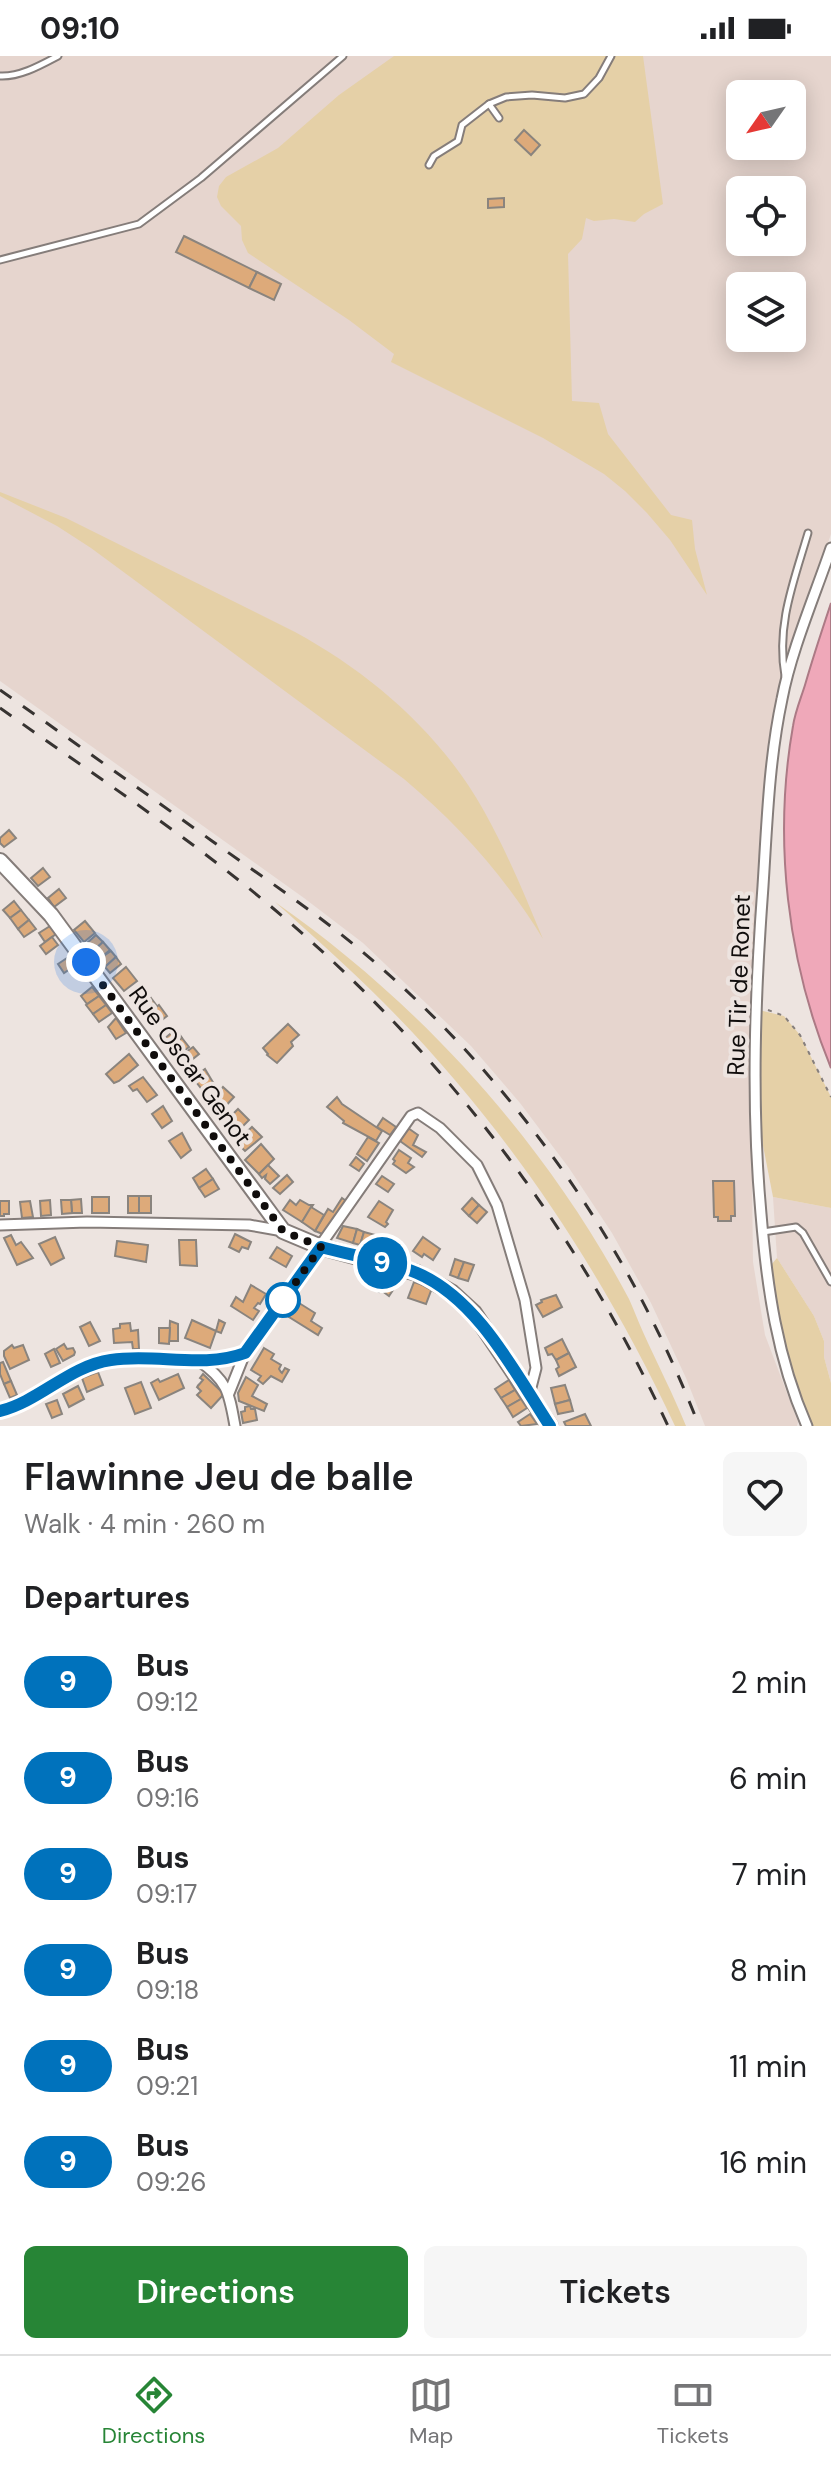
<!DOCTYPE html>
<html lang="en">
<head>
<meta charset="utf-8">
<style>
  body { margin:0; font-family:"DM Sans",sans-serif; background:#f6f6f6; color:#202124; height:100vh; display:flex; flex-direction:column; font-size:30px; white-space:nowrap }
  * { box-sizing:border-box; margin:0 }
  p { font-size:26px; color:#757577 }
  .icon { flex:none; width:44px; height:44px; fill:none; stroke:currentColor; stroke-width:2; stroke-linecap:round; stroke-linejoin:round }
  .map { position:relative; height:1370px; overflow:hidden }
  .sheet { display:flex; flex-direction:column; background:#fff; flex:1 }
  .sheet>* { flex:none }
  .badge { padding:0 16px; border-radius:26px; font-size:28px; line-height:52px }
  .needle { width:52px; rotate:236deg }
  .fabs { position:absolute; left:726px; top:24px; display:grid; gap:16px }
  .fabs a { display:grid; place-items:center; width:80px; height:80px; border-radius:12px; background:#fff; box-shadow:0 4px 20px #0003; font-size:40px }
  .you { position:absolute; width:40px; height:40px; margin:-20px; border:6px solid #fff; border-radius:50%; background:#1a73e8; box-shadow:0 0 0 12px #1a73e833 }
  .map>.badge { position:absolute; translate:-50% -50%; box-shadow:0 0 0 4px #fff }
  h2 { padding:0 24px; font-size:30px; line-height:72px }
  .round { display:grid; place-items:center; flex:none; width:84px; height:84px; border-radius:12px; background:#f6f6f6 }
  .headline { display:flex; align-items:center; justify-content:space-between; height:136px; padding:0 24px }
  h1 { font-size:38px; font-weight:600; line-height:60px }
  .action { display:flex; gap:16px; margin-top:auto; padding:16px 24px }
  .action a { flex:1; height:92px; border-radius:12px; background:#278536; color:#fff; font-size:32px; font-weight:600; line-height:92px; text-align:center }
  .action a+a { background:#f6f6f6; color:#202124 }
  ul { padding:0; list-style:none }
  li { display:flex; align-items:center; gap:24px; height:96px; padding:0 24px }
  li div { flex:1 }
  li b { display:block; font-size:30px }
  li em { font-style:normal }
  li .badge { min-width:88px; font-weight:700; text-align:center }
  .status { display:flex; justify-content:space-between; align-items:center; height:56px; padding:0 40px; background:#fff; direction:ltr }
  .status svg { height:22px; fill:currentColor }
  .tab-bar { display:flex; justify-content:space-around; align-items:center; height:112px; border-top:2px solid #e0e0e0; background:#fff; font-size:22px; color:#757577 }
  .tab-bar a { display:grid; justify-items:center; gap:4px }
  .tab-bar .active { color:#278536 }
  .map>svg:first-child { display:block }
</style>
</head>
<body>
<div class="status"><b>09:10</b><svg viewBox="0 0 49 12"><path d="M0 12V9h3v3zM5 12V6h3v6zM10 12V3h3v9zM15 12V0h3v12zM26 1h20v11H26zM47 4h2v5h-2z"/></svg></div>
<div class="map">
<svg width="831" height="1370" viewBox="0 0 831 1370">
  <rect width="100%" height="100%" fill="#ede4e0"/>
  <g fill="#e6d5ce" fill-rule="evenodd">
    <path d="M 0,0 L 831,0 L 831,478 L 779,632 L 764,742 L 750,954 L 753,1206 L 765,1279 L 798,1366 L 797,1370 L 705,1370 L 686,1322 L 651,1247 L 612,1177 L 569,1112 L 520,1047 L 471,990 L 363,887 L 304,842 L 0,625 ZM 740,38 L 792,38 L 792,90 L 740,90 ZM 740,134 L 792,134 L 792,186 L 740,186 ZM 740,230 L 792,230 L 792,282 L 740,282 Z"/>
    <polygon points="773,1141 831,1152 831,1327 824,1301 824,1285 814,1260 777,1202"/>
  </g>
  <g fill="#e5d0a7">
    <polygon points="394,0 643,0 663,148 644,158 635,166 614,163 594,165 586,162 582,183 568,198 572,345 599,347 608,378 671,459 692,464 695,493 707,539 670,484 647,457 625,435 604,418 543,382 391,306 394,298 349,264 248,197 242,184 241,170 221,150 217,141 219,130 226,121 278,92 339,39"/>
    <path d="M 0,436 L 66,462 L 295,576 C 372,618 441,678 484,755 C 507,796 525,840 543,883 C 505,821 460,770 404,723 L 91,492 L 57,470 L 0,440 Z"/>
    <path d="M 275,846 C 421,948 545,1085 629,1243 C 634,1254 638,1265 643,1276 C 657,1307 673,1338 686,1370 L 675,1370 C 602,1214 505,1068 383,946 C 348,911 312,879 275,846 Z"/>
    <polygon points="755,953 784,960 800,979 831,1041 831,1152 773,1141 755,1048"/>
    <polygon points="777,1202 814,1260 824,1285 824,1301 831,1327 831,1370 807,1370 801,1355 766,1215"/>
  </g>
  <path fill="#efa8b9" stroke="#ac7a85" stroke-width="2" d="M 831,547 L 831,1012 C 787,905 773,783 793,670 C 795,656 801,642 805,629 C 813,601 822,574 831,547 Z"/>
  <g fill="#ddaa7a" stroke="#8a847e" stroke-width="2">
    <polygon points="524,74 540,89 531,99 515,84"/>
    <polygon points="504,142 504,151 488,152 488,143"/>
    <polygon points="184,180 257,216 249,232 176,196"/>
    <polygon points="257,216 281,228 274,244 249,232"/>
    <polygon points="9,774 16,782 4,791 0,787 0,782"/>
    <polygon points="43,812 50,821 38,830 31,822"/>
    <polygon points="59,833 66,842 54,851 48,842"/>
    <polygon points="14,845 21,854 10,862 3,854"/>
    <polygon points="21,854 29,864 18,873 10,862"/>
    <polygon points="29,864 36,873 24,881 18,873"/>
    <polygon points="85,865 95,877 84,886 74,874"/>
    <polygon points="50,870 56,878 45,886 39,877"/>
    <polygon points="96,879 103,886 92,896 86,888"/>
    <polygon points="52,881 58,889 46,898 40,890"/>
    <polygon points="103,886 110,894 99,903 92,896"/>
    <polygon points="111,895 116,901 105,911 99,903"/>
    <polygon points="70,900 77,908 64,917 58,908"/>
    <polygon points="116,901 121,908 110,917 105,911"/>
    <polygon points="126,911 137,925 124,935 113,922"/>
    <polygon points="92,931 99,940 87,948 81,940"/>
    <polygon points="141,933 147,941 136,950 130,942"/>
    <polygon points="99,940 106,949 93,958 86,949"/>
    <polygon points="151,942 157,950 146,959 140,950"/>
    <polygon points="106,949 112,957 99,966 93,958"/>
    <polygon points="159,949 167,960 158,967 154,963 151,965 146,959"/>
    <polygon points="116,962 126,977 116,983 108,971"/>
    <polygon points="288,968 299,979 291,986 293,990 277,1007 267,999 268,998 263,992"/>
    <polygon points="176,973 182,982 170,990 164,983"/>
    <polygon points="182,982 189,991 177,1000 170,990"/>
    <polygon points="193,991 199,998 184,1010 178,1002"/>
    <polygon points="129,998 138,1009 119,1025 114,1027 106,1018"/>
    <polygon points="205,1013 214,1028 204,1036 193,1022"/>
    <polygon points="143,1021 157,1039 147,1046 137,1033 133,1035 129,1030"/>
    <polygon points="223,1031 234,1041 222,1054 219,1054 212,1043"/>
    <polygon points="337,1041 342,1048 382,1075 376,1085 343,1067 344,1065 327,1051"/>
    <polygon points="163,1050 172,1065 162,1072 152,1058"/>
    <polygon points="238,1053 249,1064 233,1080 222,1069"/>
    <polygon points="383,1062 396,1071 390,1079 377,1071"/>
    <polygon points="252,1071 262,1081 245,1095 236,1086"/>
    <polygon points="408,1072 418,1079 413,1089 426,1096 422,1101 400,1085"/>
    <polygon points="182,1077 191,1094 181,1102 169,1085"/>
    <polygon points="368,1081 379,1087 367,1105 357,1098"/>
    <polygon points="261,1088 274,1103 259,1118 245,1104"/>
    <polygon points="399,1094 411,1102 408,1107 414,1111 406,1117 393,1108 395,1105 393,1103"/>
    <polygon points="356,1101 364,1108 359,1115 350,1109"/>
    <polygon points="268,1109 279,1120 270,1128 265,1123 266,1119 262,1122 259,1118"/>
    <polygon points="206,1113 213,1123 199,1132 193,1122"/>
    <polygon points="287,1119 293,1126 280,1138 273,1132"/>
    <polygon points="382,1120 394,1128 388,1136 376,1128"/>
    <polygon points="213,1123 219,1133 205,1141 199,1132"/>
    <polygon points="713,1125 734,1125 735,1160 731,1160 731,1165 718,1165 718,1161 714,1161"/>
    <rect x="128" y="1140" width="11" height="17"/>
    <rect x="139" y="1140" width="12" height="17"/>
    <rect x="92" y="1141" width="17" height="16"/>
    <polygon points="342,1142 349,1147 325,1179 315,1175 328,1153 333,1156"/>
    <polygon points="472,1142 479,1149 469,1160 462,1153"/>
    <polygon points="81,1143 82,1157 72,1157 71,1144"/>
    <polygon points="50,1144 51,1159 41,1160 40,1145"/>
    <polygon points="61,1144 71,1144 72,1157 62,1158"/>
    <polygon points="290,1144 296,1149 300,1144 309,1149 313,1149 302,1166 283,1154"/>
    <polygon points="0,1145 9,1145 9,1158 4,1158 4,1160 0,1160"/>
    <polygon points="30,1145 33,1161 22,1162 20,1146"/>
    <polygon points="379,1145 393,1154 386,1166 388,1168 385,1171 368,1161"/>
    <polygon points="479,1149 487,1156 477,1167 469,1160"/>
    <polygon points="311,1151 324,1159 315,1175 302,1166"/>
    <polygon points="343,1170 357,1173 353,1187 337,1182"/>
    <polygon points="357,1173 364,1176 360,1189 353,1187"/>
    <polygon points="364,1176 375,1179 371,1192 360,1189"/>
    <polygon points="235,1178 251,1186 248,1193 242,1191 239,1196 229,1191"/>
    <polygon points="11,1179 16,1189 21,1186 33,1202 17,1209 4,1182"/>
    <polygon points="55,1181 64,1202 51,1209 39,1188"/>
    <polygon points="423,1181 440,1193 433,1204 424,1198 422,1201 413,1195"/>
    <polygon points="179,1184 196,1184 197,1210 180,1209"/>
    <polygon points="117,1185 148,1189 146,1206 115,1200"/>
    <polygon points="277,1191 292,1200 286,1211 270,1202"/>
    <polygon points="455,1203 464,1206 458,1222 450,1219"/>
    <polygon points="464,1206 474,1209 468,1225 458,1222"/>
    <polygon points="378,1216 388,1223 379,1236 369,1230"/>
    <polygon points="388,1222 397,1228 389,1240 381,1234"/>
    <polygon points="414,1226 432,1232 426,1248 408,1242"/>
    <polygon points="251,1229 266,1238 260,1248 258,1247 254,1252 259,1255 253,1264 231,1250 236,1241 243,1246"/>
    <polygon points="556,1239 562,1251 543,1261 536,1249 542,1246 541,1244"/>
    <polygon points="291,1242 299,1247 289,1261 282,1257"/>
    <polygon points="299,1247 315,1257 311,1265 322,1272 318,1279 289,1261"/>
    <polygon points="192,1264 216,1275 219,1264 225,1267 221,1277 216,1275 210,1292 185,1282"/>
    <polygon points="170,1265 178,1268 178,1285 169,1285"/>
    <polygon points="90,1266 100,1285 89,1290 80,1271"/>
    <polygon points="130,1267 131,1275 138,1274 139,1293 133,1293 132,1286 114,1287 113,1273 120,1272 120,1268"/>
    <polygon points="159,1272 170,1272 169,1288 159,1287"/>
    <polygon points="562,1283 569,1297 556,1304 552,1298 548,1299 545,1292"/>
    <polygon points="64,1288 67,1293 73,1292 75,1296 74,1299 63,1305 56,1293"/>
    <polygon points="12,1289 14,1292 23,1289 29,1304 10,1313 4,1300 4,1295"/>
    <polygon points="264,1292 274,1298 271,1303 281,1309 279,1313 281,1316 282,1317 285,1312 289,1314 282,1326 271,1320 263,1328 258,1324 261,1320 251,1314"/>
    <polygon points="54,1293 60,1307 51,1311 45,1298"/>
    <polygon points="569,1297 576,1311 559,1320 556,1313 559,1311 556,1304"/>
    <polygon points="3,1306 11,1325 4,1328 0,1318 0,1307"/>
    <polygon points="98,1316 103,1329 87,1336 82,1322"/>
    <polygon points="178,1318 184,1332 159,1344 151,1327 158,1323 160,1326"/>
    <polygon points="203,1318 224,1338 211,1352 197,1339 201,1335 197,1331 199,1328 197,1331 203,1324 200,1322"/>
    <polygon points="246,1321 258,1329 252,1340 267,1348 264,1355 239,1345 238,1337"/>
    <polygon points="509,1324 515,1334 501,1342 495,1333"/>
    <polygon points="11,1325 17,1339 10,1342 4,1328"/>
    <polygon points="141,1326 151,1352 135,1358 125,1332"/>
    <polygon points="565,1329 570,1344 555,1348 551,1332"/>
    <polygon points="78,1330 84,1343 69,1351 63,1338"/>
    <polygon points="515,1334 521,1343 507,1351 501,1342"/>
    <polygon points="521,1343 527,1352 513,1361 507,1351"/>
    <polygon points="57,1344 62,1358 52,1362 46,1348"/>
    <polygon points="570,1344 573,1355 558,1358 555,1348"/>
    <polygon points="250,1350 251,1353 255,1353 257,1364 243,1367 241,1356 245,1355 245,1351"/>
    <polygon points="530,1358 537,1368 521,1370 518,1366"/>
    <polygon points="585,1358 591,1370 566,1370 564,1366"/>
  </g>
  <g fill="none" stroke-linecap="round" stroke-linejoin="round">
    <defs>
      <g id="lane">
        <path d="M 0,20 C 20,21 41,9 58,0"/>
        <polyline points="489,48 499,62"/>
        <polyline points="429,109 434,100 458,85 462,69 489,48 506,41 532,39 565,42 584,38 599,22 611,0"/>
        <polyline points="0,204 139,168 201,122 343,0"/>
        <path d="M 785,620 C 776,569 794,525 808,477"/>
        <polyline points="763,1176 796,1171 803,1177 831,1226"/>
      </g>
      <g id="street">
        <polyline points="0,1169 87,1166 249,1169 283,1175"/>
        <path d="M 199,1305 C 228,1325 229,1337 235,1370"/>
        <polyline points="229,1337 245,1297 411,1060 418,1057 440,1072 477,1109 497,1149 525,1244 536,1312 529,1339"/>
        <path d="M 0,1355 C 40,1345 69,1310 111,1303 C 155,1297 202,1313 245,1297"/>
        <path d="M 807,1370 C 777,1302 767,1231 761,1158 C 751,1048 755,939 763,830 C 767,767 769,704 782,643 C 791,595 815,539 831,492"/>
      </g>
      <polyline id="secondary" points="0,805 51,859 283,1175 321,1191 417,1217 451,1236 474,1257 550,1370"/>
    </defs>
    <use href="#lane" stroke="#857d7a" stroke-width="9"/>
    <use href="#street" stroke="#857d7a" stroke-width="13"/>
    <use href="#secondary" stroke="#857d7a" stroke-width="18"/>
    <polyline stroke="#857e7c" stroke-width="2" stroke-dasharray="4 6" stroke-linecap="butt" points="768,954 784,960 800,979 831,1041"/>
    <use href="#lane" stroke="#fff" stroke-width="5"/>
    <use href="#street" stroke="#fff" stroke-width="9"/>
    <use href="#secondary" stroke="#fff" stroke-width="14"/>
    <g stroke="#373331" stroke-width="3" stroke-dasharray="14 14" stroke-linecap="butt">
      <path d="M 0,634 C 71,684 141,734 212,785 C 261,820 312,854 358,892 C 511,1019 628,1186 699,1370"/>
      <path d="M 0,652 C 97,721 198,787 288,865 C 449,1004 579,1177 668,1370"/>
    </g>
  </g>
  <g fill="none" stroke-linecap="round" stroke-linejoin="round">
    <defs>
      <path id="line" d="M 0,1355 C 40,1345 69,1310 111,1304 C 155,1297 202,1313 245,1297 L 321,1191 C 350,1199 391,1206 417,1217 C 478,1243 515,1317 550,1370"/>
    </defs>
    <use href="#line" stroke="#fff" stroke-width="18"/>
    <use href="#line" stroke="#0072bc" stroke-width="12"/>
    <polyline stroke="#100d0c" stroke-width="8" stroke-dasharray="0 14.4" points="86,906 283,1175 321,1191 283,1244"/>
  </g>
  <circle fill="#fff" stroke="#0072bc" stroke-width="4" cx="283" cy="1244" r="16"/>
  <g text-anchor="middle" stroke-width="8" stroke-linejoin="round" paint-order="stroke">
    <g font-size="24" fill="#100d0c" stroke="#ede4e0">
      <text transform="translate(739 929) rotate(-88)" y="8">Rue Tir de Ronet</text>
      <text transform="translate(190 1010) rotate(54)" y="8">Rue Oscar Genot</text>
    </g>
  </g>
</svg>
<div class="fabs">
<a><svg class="needle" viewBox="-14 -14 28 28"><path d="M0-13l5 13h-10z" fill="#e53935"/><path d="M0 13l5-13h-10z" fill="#757577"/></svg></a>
<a><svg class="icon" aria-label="locate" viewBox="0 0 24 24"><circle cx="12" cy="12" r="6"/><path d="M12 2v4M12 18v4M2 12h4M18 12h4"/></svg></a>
<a><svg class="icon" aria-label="layers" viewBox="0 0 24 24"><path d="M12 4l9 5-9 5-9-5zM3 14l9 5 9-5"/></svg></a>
</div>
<div class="you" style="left:86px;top:906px"></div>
<b class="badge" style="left:382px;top:1207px;background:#0072bc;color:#fff">9</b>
</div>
<section class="sheet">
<div class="headline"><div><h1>Flawinne Jeu de balle</h1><p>Walk · 4 min · 260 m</p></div><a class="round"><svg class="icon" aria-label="heart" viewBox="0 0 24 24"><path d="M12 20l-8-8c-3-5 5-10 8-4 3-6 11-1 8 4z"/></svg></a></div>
<h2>Departures</h2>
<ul>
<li><span class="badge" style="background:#0072bc;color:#fff">9</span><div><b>Bus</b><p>09:12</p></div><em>2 min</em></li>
<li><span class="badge" style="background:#0072bc;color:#fff">9</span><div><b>Bus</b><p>09:16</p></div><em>6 min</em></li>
<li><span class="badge" style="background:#0072bc;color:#fff">9</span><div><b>Bus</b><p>09:17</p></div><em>7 min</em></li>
<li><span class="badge" style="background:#0072bc;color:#fff">9</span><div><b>Bus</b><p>09:18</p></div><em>8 min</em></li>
<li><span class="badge" style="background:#0072bc;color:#fff">9</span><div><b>Bus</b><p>09:21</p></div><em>11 min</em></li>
<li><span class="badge" style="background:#0072bc;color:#fff">9</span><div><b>Bus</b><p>09:26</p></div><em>16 min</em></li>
</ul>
<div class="action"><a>Directions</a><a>Tickets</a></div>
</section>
<nav class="tab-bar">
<a class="active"><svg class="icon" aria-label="directions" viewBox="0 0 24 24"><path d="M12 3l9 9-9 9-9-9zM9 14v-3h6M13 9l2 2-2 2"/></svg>Directions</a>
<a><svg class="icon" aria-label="map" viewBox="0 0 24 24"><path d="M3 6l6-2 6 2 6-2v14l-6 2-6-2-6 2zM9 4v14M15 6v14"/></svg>Map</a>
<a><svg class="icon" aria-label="tickets" viewBox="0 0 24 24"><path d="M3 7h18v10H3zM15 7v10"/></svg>Tickets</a>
</nav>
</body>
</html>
